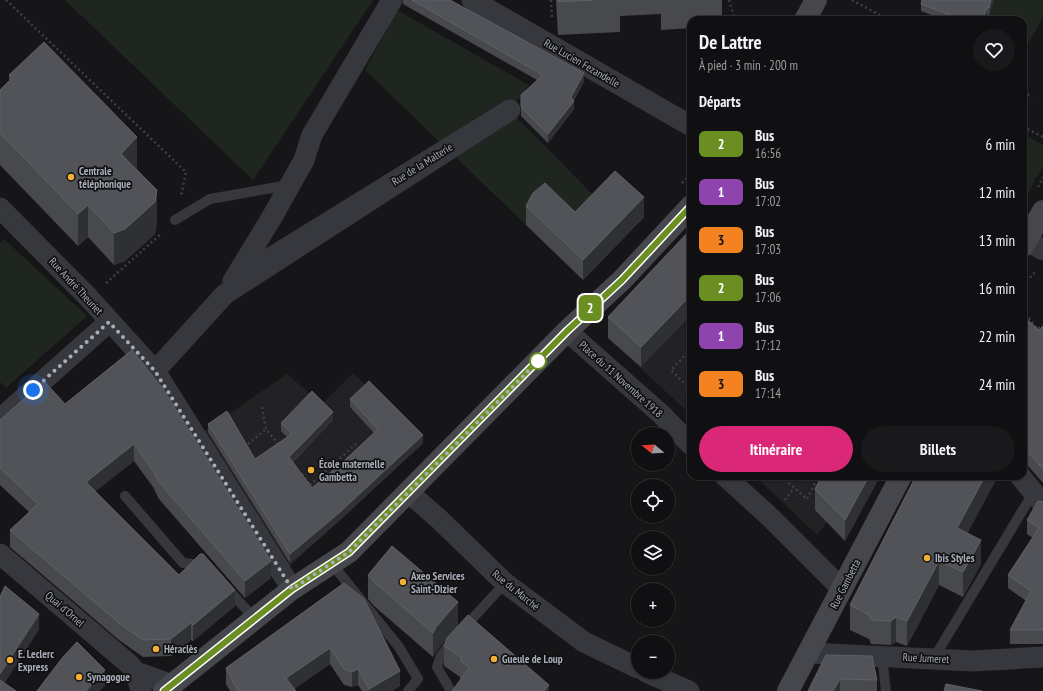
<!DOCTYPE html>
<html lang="fr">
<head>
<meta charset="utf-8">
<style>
  body { margin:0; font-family:"PT Sans Narrow",sans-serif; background:#19191b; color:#f1f3f6; height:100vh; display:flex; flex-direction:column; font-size:15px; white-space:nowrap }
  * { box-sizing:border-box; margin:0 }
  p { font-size:13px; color:#9c9d9f }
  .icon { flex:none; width:22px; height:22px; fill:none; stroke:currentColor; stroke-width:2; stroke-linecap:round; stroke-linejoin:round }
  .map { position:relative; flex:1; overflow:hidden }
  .sheet { position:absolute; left:687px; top:16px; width:340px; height:464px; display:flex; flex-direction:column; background:#101012; border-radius:12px; box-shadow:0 1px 3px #0004,0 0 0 1px #303032 }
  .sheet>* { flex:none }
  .badge { padding:0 8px; border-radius:6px; font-size:14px; line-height:26px }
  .needle { width:26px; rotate:288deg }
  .buttons { position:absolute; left:631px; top:427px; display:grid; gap:8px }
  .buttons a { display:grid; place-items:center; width:44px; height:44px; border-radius:50%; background:#101012; box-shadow:0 1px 3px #0004,0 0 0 1px #303032; font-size:20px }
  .you { position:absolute; width:20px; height:20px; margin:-10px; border:3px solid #fff; border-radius:50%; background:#1a73e8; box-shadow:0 0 0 6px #1a73e833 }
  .map>.badge { position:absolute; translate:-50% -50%; box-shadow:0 0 0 2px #fff }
  h2 { padding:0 12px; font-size:15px; line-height:36px }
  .round { display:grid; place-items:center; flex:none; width:42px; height:42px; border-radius:21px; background:#19191b }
  .headline { display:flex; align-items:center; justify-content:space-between; height:68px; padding:0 12px }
  h1 { font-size:19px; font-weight:600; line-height:30px }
  .primary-button { display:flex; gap:8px; margin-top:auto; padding:8px 12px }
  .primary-button a { flex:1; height:46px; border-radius:24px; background:#db2777; color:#fff; font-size:16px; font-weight:600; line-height:46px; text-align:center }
  .primary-button a+a { background:#19191b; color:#f1f3f6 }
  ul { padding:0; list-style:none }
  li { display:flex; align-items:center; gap:12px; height:48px; padding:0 12px }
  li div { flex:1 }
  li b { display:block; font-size:15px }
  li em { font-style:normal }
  li .badge { min-width:44px; font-weight:700; text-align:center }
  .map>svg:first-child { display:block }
</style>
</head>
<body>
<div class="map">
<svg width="1043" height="691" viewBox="0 0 1043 691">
  <rect width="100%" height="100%" fill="#161618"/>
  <g fill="#222225">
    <polygon points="691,250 691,415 608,338"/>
    <polygon points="353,373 423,443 289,567 203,432 287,374 322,404"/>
    <polygon points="755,476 880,476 845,541 827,522 817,535"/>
  </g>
  <g fill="#1e261f">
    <polygon points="65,0 373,0 253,180"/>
    <polygon points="992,0 1043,0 1043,17 1028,44 1023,43 1023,20 984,20 986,14 989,14"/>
    <polygon points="397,10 529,85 510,111 602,204 575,231 545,203 526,225 365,70"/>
    <polygon points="1023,134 1043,145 1043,166 1023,202"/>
    <polygon points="4,239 87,316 6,388 0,382 0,243"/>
  </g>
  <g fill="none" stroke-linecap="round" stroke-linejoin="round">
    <g stroke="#3d3f44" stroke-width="2.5" stroke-dasharray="2 3" stroke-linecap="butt">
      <polyline points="6,0 186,172 181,196"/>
      <polyline points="551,0 552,19"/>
      <polyline points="729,0 735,20"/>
      <polyline points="852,0 889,20"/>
      <polyline points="1023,92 1032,97"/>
      <polyline points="1023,127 1043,137"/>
      <polyline points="682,183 691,174"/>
      <polyline points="1038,187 1043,177"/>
      <polyline points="106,283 162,233"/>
      <polyline points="1023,285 1035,272"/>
      <polyline points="1023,310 1037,329 1043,325"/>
      <polyline points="691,349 671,370 691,390"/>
      <polyline points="262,407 266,429 279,445"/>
      <polyline points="248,444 266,429"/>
      <polyline points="302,474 310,485 307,487"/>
      <polyline points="781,476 807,499 819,476"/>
      <polyline points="310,485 356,444"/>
      <polyline points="785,500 794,488"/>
    </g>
    <g stroke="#37383d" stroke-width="10">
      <polyline points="175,220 210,199 289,185"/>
      <polyline points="125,496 183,563 203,565"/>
      <polyline points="332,564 399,647 418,679 408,691"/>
      <polyline points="226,587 254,618"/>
      <polyline points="463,629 505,583"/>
      <polyline points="882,656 886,691"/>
      <polyline points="934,658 1033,493"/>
      <polyline points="451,691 437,667 441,655 453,641"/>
    </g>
    <g stroke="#37383d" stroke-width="21">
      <polyline points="472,0 691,126"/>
      <polyline points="0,208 89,298 155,371 292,589"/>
      <polyline points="1026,240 1043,250"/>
      <polyline points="567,331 662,415 691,445"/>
      <polyline points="155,371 225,294 510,110 233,281 272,217 304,160 312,135 392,0"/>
      <polyline points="0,419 109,322"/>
      <polyline points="725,476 771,518 842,589"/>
      <polyline points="1020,476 1043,504"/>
      <polyline points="409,493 439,519 505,583 584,642 638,668"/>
      <polyline points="0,554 129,664 136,672 141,691"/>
      <polyline points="809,653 973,661 1043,657"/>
      <polyline points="136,672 172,685"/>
      <polyline points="646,672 689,691"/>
    </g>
    <g stroke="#45474d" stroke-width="22">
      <polyline points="805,20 816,0"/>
      <polyline points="1023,246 1043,211"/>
      <polyline points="164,691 292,589 349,552 567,331 622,280 691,206"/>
      <polyline points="788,691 901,476"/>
    </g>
  </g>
  <g fill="#47494d">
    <polygon points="403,0 450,0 584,82 574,100 574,109 548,143 521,116 521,95 537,80 403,4"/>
    <polygon points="556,0 722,0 722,20 691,20 691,28 661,30 661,14 620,16 620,32 558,35"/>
    <polygon points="922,0 994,0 989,15 987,14 985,20 944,20 921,11 921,4"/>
    <polygon points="9,75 137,169 137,170 157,222 155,234 125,261 114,265 88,237 78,246 0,165 0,90 9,82"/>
    <polygon points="526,206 575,212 644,217 583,280 526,225"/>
    <polygon points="691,229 641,367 608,338 608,317"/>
    <polygon points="1023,316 1039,330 1043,326 1043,483 1023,460"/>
    <polygon points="132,350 271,578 245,598 159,499 153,487 134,461 95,491 179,575 235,606 193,641 191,640 171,656 143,657 119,640 10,547 10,530 29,512 0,485 0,420 65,404"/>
    <polygon points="350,399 423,443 339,521 290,563 208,432 208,424 255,459 287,437 281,431 281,423 333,420 293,462 312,488 345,460 374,433 350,407"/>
    <polygon points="822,476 880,476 845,541 815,510 815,489"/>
    <polygon points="916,476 998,476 967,533 981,564 963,597 939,585 907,646 896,642 891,645 871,644 869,639 850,630 850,605"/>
    <polygon points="1043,502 1043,644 1010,644 1010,630 1026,601 1008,588 1008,575 1033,538 1027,534 1027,520"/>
    <polygon points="368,575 458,626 549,691 460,680 460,677 444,666 444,646 446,639 436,651 433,657 374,606 368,599"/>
    <polygon points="344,583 400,686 392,691 362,691 358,685 352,687 344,685 330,664 294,689 296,691 230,691 226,684 226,668"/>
    <polygon points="826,655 877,680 877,691 808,691"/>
  </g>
  <g fill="#2f3033">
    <polygon points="991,0 994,0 989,15 989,8"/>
    <polygon points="987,7 987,14 985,20 983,20"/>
    <polygon points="584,73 584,82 571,104 574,101 574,109 548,143 548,134 571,97"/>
    <polygon points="137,137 137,169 121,185 121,154"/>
    <polygon points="157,190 157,222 155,234 125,261 114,265 114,233"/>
    <polygon points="644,197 644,217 583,280 583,260"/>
    <polygon points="88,205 88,237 78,246 78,214"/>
    <polygon points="691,295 691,315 641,367 641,347"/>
    <polygon points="333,412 333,420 289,465 289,457"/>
    <polygon points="423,435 423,443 339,521 290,563 290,554"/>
    <polygon points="134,444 134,461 86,499 86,482"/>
    <polygon points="869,476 880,476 845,541 845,520"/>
    <polygon points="985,476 998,476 957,553 957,528"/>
    <polygon points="981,540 981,564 963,597 963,572"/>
    <polygon points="271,561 271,578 245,598 245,581"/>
    <polygon points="939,561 939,585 907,646 907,621"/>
    <polygon points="235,590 235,606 193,641 193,625"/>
    <polygon points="458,602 458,626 436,651 433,657 433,633 436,627"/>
    <polygon points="39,614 39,630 0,690 0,674"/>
    <polygon points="896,617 896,642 891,645 891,621"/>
    <polygon points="191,623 191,640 171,656 171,639"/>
    <polygon points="330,648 330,664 291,691 286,678"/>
    <polygon points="358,669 358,685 352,687 352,672"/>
    <polygon points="105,670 105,686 100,691 86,691"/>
    <polygon points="400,671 400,686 392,691 369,691 369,689"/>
    <polygon points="840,679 840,691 833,691"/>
    <polygon points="549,685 549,691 544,691"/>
  </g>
  <g fill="#525359" stroke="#5f6168">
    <polygon points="412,0 450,0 584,73 571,97 574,101 548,134 521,107 521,95 543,75"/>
    <polygon points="558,0 592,0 558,2"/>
    <polygon points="922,0 991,0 989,8 987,7 983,20 963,20 921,4"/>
    <polygon points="44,42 137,137 121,154 157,190 155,202 125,229 114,233 88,205 78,214 0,133 0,90 12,78 9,75"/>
    <polygon points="615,171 644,197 583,260 526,206 533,193 545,183 575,212"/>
    <polygon points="691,229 691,295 641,347 608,317"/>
    <polygon points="1023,316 1039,330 1043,326 1043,469 1023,447"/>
    <polygon points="132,350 163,389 271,561 245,581 159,482 153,471 134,444 86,482 179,575 200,554 203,554 235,590 193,625 191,623 171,639 143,640 119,623 10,530 38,504 0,468 0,420 44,381 65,404"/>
    <polygon points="369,381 423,435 339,513 290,554 208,424 227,411 255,459 292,434 281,423 312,391 333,412 289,457 312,488 345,460 378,429 350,399"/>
    <polygon points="822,476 869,476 845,520 815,489"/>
    <polygon points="916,476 985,476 957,528 981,540 963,572 939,561 907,621 896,617 891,621 871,620 869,615 850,605"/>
    <polygon points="1038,501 1043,502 1043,630 1010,630 1031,591 1008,575 1039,528 1027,520"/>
    <polygon points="392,546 458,602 436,627 433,633 374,582 368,575"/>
    <polygon points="344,583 364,599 400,671 369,689 358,669 352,672 344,669 330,648 286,678 296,691 238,691 226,668"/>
    <polygon points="5,586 39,614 0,674 0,597"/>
    <polygon points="468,615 549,685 544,691 452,691 469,668 460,660 462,658 444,646 447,638"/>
    <polygon points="77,642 105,670 86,691 37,691 63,657"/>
    <polygon points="826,655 872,656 877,680 840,679 833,691 808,691"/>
    <polygon points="0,680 16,691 0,691"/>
    <polygon points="946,684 982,691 944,691"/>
  </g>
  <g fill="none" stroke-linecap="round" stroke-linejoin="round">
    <defs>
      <polyline id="line" points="164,691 292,589 349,552 567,331 622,280 691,206"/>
    </defs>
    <use href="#line" stroke="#fff" stroke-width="9"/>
    <use href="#line" stroke="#6b8e23" stroke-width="6"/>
    <polyline stroke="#a8adb8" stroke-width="4" stroke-dasharray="0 7.2" points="33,390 109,322 155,371 292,589 349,552 540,359 538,361"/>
  </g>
  <g fill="#f2b134" stroke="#111113" stroke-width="1.5">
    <circle cx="71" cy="177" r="4"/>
    <circle cx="311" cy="470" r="4"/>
    <circle cx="927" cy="558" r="4"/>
    <circle cx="403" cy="582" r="4"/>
    <circle cx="156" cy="649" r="4"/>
    <circle cx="494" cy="659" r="4"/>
    <circle cx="10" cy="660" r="4"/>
    <circle cx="79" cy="677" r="4"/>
  </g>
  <circle fill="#fff" stroke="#6b8e23" stroke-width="2" cx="538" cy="361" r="8"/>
  <g text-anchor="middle" stroke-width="3.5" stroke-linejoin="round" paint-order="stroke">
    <g font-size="11" fill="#a8adb8" stroke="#111113">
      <text transform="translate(582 63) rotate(30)" y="4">Rue Lucien Fezandelle</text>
      <text transform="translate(422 164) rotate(-32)" y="4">Rue de la Malterie</text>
      <text transform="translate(76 286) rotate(47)" y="4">Rue André Theuriet</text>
      <text transform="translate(621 379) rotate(42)" y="4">Place du 11 Novembre 1918</text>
      <text transform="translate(845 584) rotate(-63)" y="4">Rue Gambetta</text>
      <text transform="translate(516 590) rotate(39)" y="4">Rue du Marché</text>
      <text transform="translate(65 609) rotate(41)" y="4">Quai d'Ornel</text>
      <text transform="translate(926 658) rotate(3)" y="4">Rue Jumeret</text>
    </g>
    <g font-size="11" font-weight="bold" fill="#a8adb8" stroke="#111113" text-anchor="start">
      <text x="79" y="175">Centrale<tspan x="79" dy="13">téléphonique</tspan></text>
      <text x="319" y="468">École maternelle<tspan x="319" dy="13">Gambetta</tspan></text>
      <text x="935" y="562">Ibis Styles</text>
      <text x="411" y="580">Axeo Services<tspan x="411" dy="13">Saint-Dizier</tspan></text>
      <text x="164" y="653">Héraclès</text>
      <text x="18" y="658">E. Leclerc<tspan x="18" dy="13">Express</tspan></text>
      <text x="502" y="663">Gueule de Loup</text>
      <text x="87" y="681">Synagogue</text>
    </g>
  </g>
</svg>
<div class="buttons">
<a><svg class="needle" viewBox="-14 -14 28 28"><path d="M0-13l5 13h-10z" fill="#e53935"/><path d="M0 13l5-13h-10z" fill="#9c9d9f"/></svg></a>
<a><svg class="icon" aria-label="locate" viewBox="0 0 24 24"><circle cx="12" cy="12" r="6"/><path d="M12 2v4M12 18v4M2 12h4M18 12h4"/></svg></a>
<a><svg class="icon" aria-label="layers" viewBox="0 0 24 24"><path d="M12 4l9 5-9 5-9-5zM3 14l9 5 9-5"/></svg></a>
<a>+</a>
<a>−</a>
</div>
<div class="you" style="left:33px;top:390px"></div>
<b class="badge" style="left:590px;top:308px;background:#6b8e23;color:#fff">2</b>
<section class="sheet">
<div class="headline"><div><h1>De Lattre</h1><p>À pied · 3 min · 200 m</p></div><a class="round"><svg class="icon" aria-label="heart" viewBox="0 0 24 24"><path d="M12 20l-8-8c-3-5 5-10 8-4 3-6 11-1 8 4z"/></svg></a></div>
<h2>Départs</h2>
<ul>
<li><span class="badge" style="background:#6b8e23;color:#fff">2</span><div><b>Bus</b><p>16:56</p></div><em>6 min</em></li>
<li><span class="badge" style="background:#8e44ad;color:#fff">1</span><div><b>Bus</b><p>17:02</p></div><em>12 min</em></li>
<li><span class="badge" style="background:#f58220;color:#111">3</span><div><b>Bus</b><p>17:03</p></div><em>13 min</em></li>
<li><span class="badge" style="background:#6b8e23;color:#fff">2</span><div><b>Bus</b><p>17:06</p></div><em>16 min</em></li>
<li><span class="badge" style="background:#8e44ad;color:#fff">1</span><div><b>Bus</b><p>17:12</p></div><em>22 min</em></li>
<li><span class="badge" style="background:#f58220;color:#111">3</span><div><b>Bus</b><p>17:14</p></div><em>24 min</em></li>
</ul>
<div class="primary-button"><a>Itinéraire</a><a>Billets</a></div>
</section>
</div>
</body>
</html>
